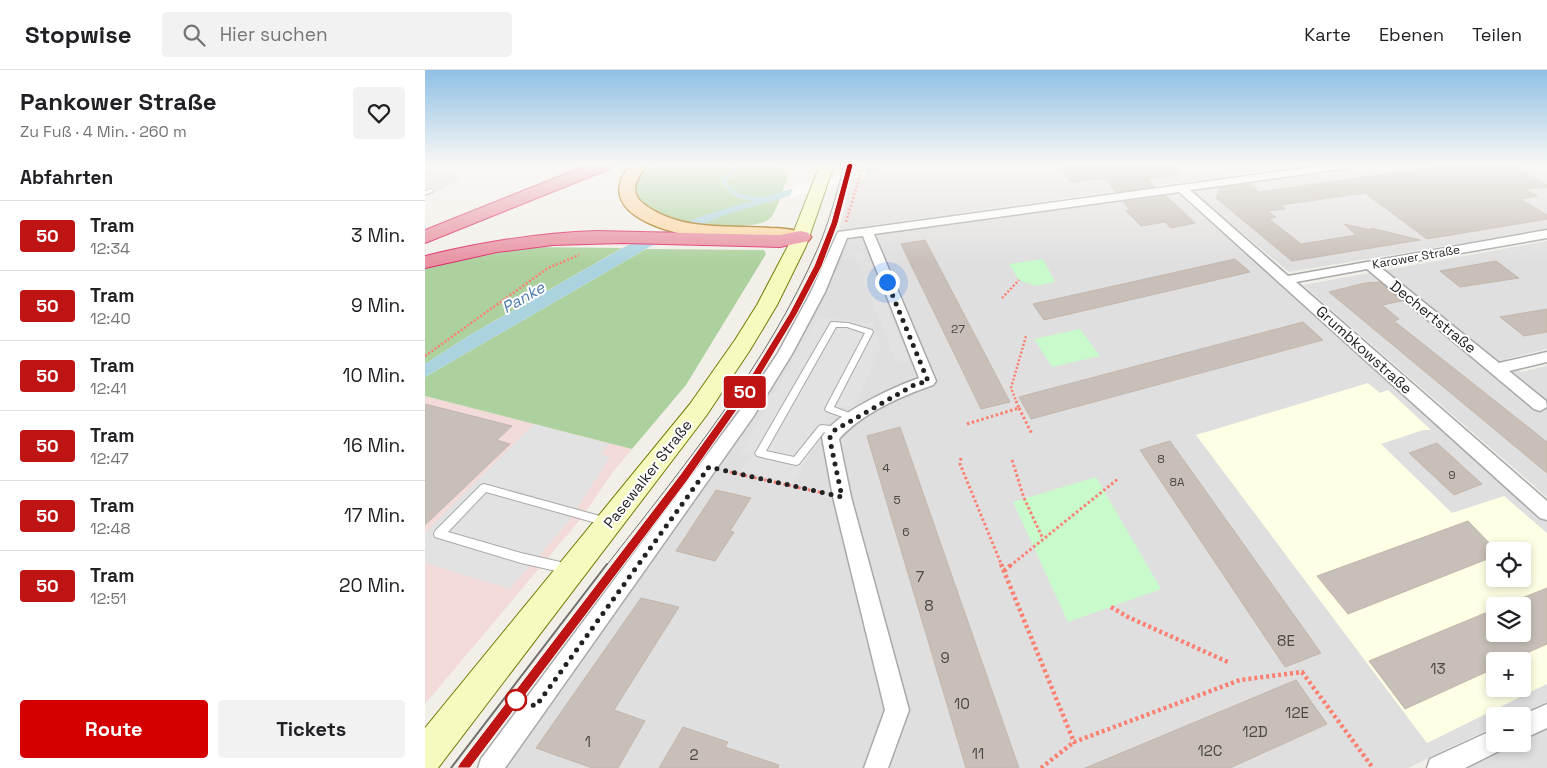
<!DOCTYPE html>
<html lang="de">
<head>
<meta charset="utf-8">
<style>
  body { margin:0; font-family:"Space Grotesk",sans-serif; background:#f2f2f2; color:#202124; height:100vh; display:flex; flex-direction:column; font-size:19px; white-space:nowrap }
  * { box-sizing:border-box; margin:0 }
  p { font-size:16px; color:#757577 }
  .icon { flex:none; width:28px; height:28px; fill:none; stroke:currentColor; stroke-width:2; stroke-linecap:round; stroke-linejoin:round }
  .map { position:relative; flex:1; overflow:hidden }
  .sheet { display:flex; flex-direction:column; background:#fff; width:425px }
  .sheet>* { flex:none }
  .badge { padding:0 10px; border-radius:4px; font-size:18px; line-height:32px }
  .buttons { position:absolute; left:1061px; top:472px; display:grid; gap:10px }
  .buttons a { display:grid; place-items:center; width:45px; height:45px; border-radius:5px; background:#fff; box-shadow:0 2px 8px #0003; font-size:25px }
  .you { position:absolute; width:25px; height:25px; margin:-12px; border:4px solid #fff; border-radius:50%; background:#1a73e8; box-shadow:0 0 0 8px #1a73e833 }
  .map>.badge { position:absolute; translate:-50% -50%; box-shadow:0 0 0 2px #fff }
  h2 { padding:0 20px; font-size:19px; line-height:45px }
  .round { display:grid; place-items:center; flex:none; width:52px; height:52px; border-radius:5px; background:#f2f2f2 }
  .summary { display:flex; align-items:center; justify-content:space-between; height:85px; padding:0 20px }
  h1 { font-size:24px; font-weight:700; line-height:38px }
  .button { display:flex; gap:10px; margin-top:auto; padding:10px 20px }
  .button a { flex:1; height:58px; border-radius:5px; background:#d40000; color:#fff; font-size:20px; font-weight:700; line-height:58px; text-align:center }
  .button a+a { background:#f2f2f2; color:#202124 }
  ul { padding:0; list-style:none }
  li { display:flex; align-items:center; gap:15px; height:70px; padding:0 20px; border-top:1px solid #e0e0e0 }
  li div { flex:1 }
  li b { display:block; font-size:19px }
  li em { font-style:normal }
  li .badge { min-width:55px; font-weight:700; text-align:center }
  header { display:flex; align-items:center; gap:30px; box-sizing:border-box; height:70px; padding:0 25px; background:#fff; border-bottom:1px solid #e0e0e0 }
  header strong { font-size:24px }
  nav { display:flex; gap:28px; margin-inline-start:auto; font-size:18px }
  .search { width:350px; height:45px; background:#f2f2f2; display:flex; align-items:center; gap:12px; box-sizing:border-box; padding:0 18px; border-radius:5px; color:#757577; font-size:19px }
  main { display:flex; flex:1; min-height:0 }
  .map>svg:first-child { display:block }
</style>
</head>
<body>
<header>
<strong>Stopwise</strong>
<div class="search"><svg class="icon" aria-label="search" viewBox="0 0 24 24"><circle cx="10" cy="10" r="6"/><path d="M15 15l6 6"/></svg>Hier suchen</div>
<nav><a>Karte</a><a>Ebenen</a><a>Teilen</a></nav>
</header>
<main>
<section class="sheet">
<div class="summary"><div><h1>Pankower Straße</h1><p>Zu Fuß · 4 Min. · 260 m</p></div><a class="round"><svg class="icon" aria-label="heart" viewBox="0 0 24 24"><path d="M12 20l-8-8c-3-5 5-10 8-4 3-6 11-1 8 4z"/></svg></a></div>
<h2>Abfahrten</h2>
<ul>
<li><span class="badge" style="background:#be1414;color:#fff">50</span><div><b>Tram</b><p>12:34</p></div><em>3 Min.</em></li>
<li><span class="badge" style="background:#be1414;color:#fff">50</span><div><b>Tram</b><p>12:40</p></div><em>9 Min.</em></li>
<li><span class="badge" style="background:#be1414;color:#fff">50</span><div><b>Tram</b><p>12:41</p></div><em>10 Min.</em></li>
<li><span class="badge" style="background:#be1414;color:#fff">50</span><div><b>Tram</b><p>12:47</p></div><em>16 Min.</em></li>
<li><span class="badge" style="background:#be1414;color:#fff">50</span><div><b>Tram</b><p>12:48</p></div><em>17 Min.</em></li>
<li><span class="badge" style="background:#be1414;color:#fff">50</span><div><b>Tram</b><p>12:51</p></div><em>20 Min.</em></li>
</ul>
<div class="button"><a>Route</a><a>Tickets</a></div>
</section>
<div class="map">
<svg width="1122" height="698" viewBox="0 0 1122 698">
  <rect width="100%" height="100%" fill="#f2efe9"/>
  <g fill="#e0dfdf" fill-rule="evenodd">
    <polygon points="0,95 14,95 36,108 13,121 0,126"/>
    <polygon points="430,95 880,95 414,160"/>
    <polygon points="952,95 1122,95 1122,159 864,202 769,123 771,120"/>
    <path d="M 745,124 L 755,126 L 1122,449 L 1122,632 L 1091,646 L 1070,646 L 1070,656 L 983,698 L 79,698 L 327,346 L 389,245 L 419,170 L 431,166 ZM 1070,481 L 1098,481 L 1098,509 L 1070,509 ZM 1070,536 L 1098,536 L 1098,564 L 1070,564 ZM 1070,591 L 1098,591 L 1098,619 L 1070,619 Z"/>
    <polygon points="1122,171 1122,279 1081,289 1096,302 1122,296 1122,427 878,215"/>
    <polygon points="1122,656 1122,698 1035,698 1085,674 1098,674 1098,668"/>
  </g>
  <polygon fill="#f2dad9" points="0,326 207,379 188,402 154,451 0,634"/>
  <path fill="#ffffe5" fill-rule="evenodd" d="M 943,313 L 955,323 L 963,320 L 1006,360 L 998,360 L 956,374 L 1027,443 L 1079,426 L 1122,463 L 1122,614 L 1002,673 L 771,365 ZM 1070,481 L 1098,481 L 1098,509 L 1070,509 ZM 1070,536 L 1098,536 L 1098,564 L 1070,564 ZM 1070,591 L 1098,591 L 1098,619 L 1070,619 Z"/>
  <g fill="#add19e">
    <path d="M 222,95 L 352,95 L 363,105 C 359,115 352,145 343,150 C 329,159 272,158 255,154 C 248,152 222,140 218,135 C 211,128 211,119 211,110 Z"/>
    <polygon points="105,177 197,178 45,265 0,294 0,196"/>
    <polygon points="221,179 339,180 341,184 261,315 207,379 0,326 0,307 7,303"/>
  </g>
  <g fill="#c8facc">
    <polygon points="618,189 630,212 610,216 594,210 584,194"/>
    <polygon points="655,259 675,286 627,297 609,269"/>
    <polygon points="671,407 736,519 643,552 588,432"/>
  </g>
  <g fill="#e2e2e2">
    <polygon points="439,181 447,200 436,202 428,184"/>
    <polygon points="449,204 484,289 471,292 437,206"/>
    <polygon points="393,247 448,253 456,275 430,336 412,336 368,413 316,400 327,384 315,382"/>
    <polygon points="109,354 184,374 176,384 185,387 144,451 85,519 0,493 0,463"/>
  </g>
  <polygon fill="#aad3df" points="446,95 467,95 300,145 226,176 0,307 0,294 45,265 201,176 283,144"/>
  <polygon fill="#fff" points="442,96 440,105 365,128 368,117"/>
  <g fill="none" stroke-linecap="round" stroke-linejoin="round">
    <path stroke="#aad3df" stroke-width="4" d="M 311,95 L 299,112 C 306,128 325,128 340,130"/>
  </g>
  <g fill="#c7bfb8" stroke="#c4b6ab">
    <polygon points="658,95 753,95 754,105 722,109 731,117 691,122 680,108 646,112 637,98"/>
    <polygon points="1024,95 1087,95 1122,115 1122,117 1100,119 1112,126 1095,129 1122,145 1122,149 1002,169 940,123 856,135 860,139 843,141 851,147 844,149 876,174 931,165 919,154 946,160 946,158 995,170 867,191 791,128 795,118 825,114 834,122"/>
    <polygon points="741,126 770,153 746,158 740,152 716,156 701,141 705,140 698,132"/>
    <polygon points="500,170 585,332 556,339 476,174"/>
    <polygon points="810,189 825,202 619,250 608,234"/>
    <polygon points="1071,191 1094,208 1035,217 1015,201"/>
    <polygon points="955,212 977,231 957,235 974,249 969,251 1122,372 1122,403 904,222 940,213"/>
    <polygon points="1122,239 1122,262 1099,266 1075,247"/>
    <polygon points="878,252 898,270 606,349 594,327"/>
    <polygon points="0,334 87,356 72,370 85,374 0,455"/>
    <polygon points="475,357 594,698 541,698 442,366"/>
    <polygon points="745,371 896,583 860,597 715,380"/>
    <polygon points="1012,373 1057,414 1029,425 984,383"/>
    <polygon points="291,420 326,428 305,461 309,462 290,491 251,481"/>
    <polygon points="1043,451 1072,481 1070,481 1070,486 923,544 892,506"/>
    <polygon points="1122,518 1122,574 1084,591 1070,591 1070,598 980,639 944,591 1070,539 1070,564 1098,564 1098,536 1077,536"/>
    <polygon points="216,528 254,537 189,640 220,651 193,698 167,698 111,678"/>
    <polygon points="871,610 902,654 805,698 660,698"/>
    <polygon points="258,657 303,672 300,677 354,695 353,698 234,698"/>
  </g>
  <g fill="none" stroke-linecap="round" stroke-linejoin="round">
    <defs>
      <g id="lane">
        <polygon points="6,119 9,121 0,125 0,121"/>
        <polygon points="406,252 423,253 447,260 448,262 409,337 432,346 433,348 432,350 429,351 401,341 400,339 440,263 422,257 411,257 341,381 369,387 394,356 397,355 413,357 414,359 413,361 399,362 374,394 371,395 332,386 330,383 332,380"/>
        <polygon points="59,414 182,448 186,449 187,452 186,455 182,456 61,422 23,462 96,483 144,494 148,496 149,499 148,502 144,504 96,493 10,467 9,464 10,461 56,415"/>
      </g>
      <g id="street">
        <path d="M 902,95 L 929,95 L 924,98 L 765,120 L 863,206 L 1122,160 L 1122,168 L 955,197 L 1074,293 L 1122,282 L 1122,292 L 1084,301 L 1121,331 L 1122,337 L 1115,341 L 1109,339 L 942,199 L 871,212 L 1122,431 L 1122,450 L 1115,448 L 754,122 L 449,164 L 511,311 L 508,315 C 476,326 437,343 414,369 L 426,427 L 484,640 L 463,698 L 439,698 L 460,640 L 408,427 L 397,367 C 409,344 469,317 494,308 L 438,166 L 422,168 L 400,222 L 367,284 L 328,347 L 80,698 L 53,698 L 56,689 L 316,339 L 353,283 L 386,222 L 413,162 Z"/>
        <polygon points="1122,634 1122,658 1098,669 1098,646 1095,646"/>
        <polygon points="1070,659 1070,674 1081,674 1078,679 1040,698 1002,698 1005,689"/>
      </g>
      <polygon id="secondary" points="395,95 409,95 381,176 352,235 325,280 281,346 13,698 0,698 0,658 265,334 310,270 332,235 363,176"/>
      <path id="primary" d="M 205,95 L 222,95 C 217,102 211,109 210,118 C 210,129 218,134 226,139 C 262,161 304,155 345,158 C 358,158 370,160 383,163 L 386,167 L 383,171 C 368,175 349,169 333,169 C 312,168 290,169 268,166 C 233,160 169,140 205,95 Z"/>
      <g id="highway">
        <polygon points="163,95 187,95 184,99 0,173 0,160"/>
        <path d="M 172,161 L 355,165 L 376,161 L 383,163 L 386,167 L 383,171 L 355,177 L 198,173 L 128,175 L 72,182 L 0,198 L 0,186 C 57,172 113,163 172,161 Z"/>
      </g>
    </defs>
    <use href="#lane" stroke="#a9a9a9" stroke-width="2"/>
    <use href="#street" stroke="#a9a9a9" stroke-width="3"/>
    <use href="#secondary" stroke="#707d05" stroke-width="2"/>
    <use href="#primary" stroke="#a06b00" stroke-width="3"/>
    <use href="#highway" stroke="#dc2a67" stroke-width="2"/>
    <g stroke="#fa8072" stroke-width="2.5" stroke-dasharray="2 2" stroke-linecap="butt">
      <polyline points="421,152 438,95"/>
      <polyline points="577,228 594,210"/>
      <polyline points="0,286 123,198 154,185"/>
      <polyline points="592,333 586,318 601,266"/>
    </g>
    <g stroke="#fa8072" stroke-width="3" stroke-dasharray="2.5 2.5" stroke-linecap="butt">
      <polyline points="594,338 607,364"/>
      <polyline points="542,354 594,338 591,331"/>
      <polyline points="536,388 535,394 577,496"/>
      <polyline points="587,390 599,428 618,469"/>
      <polyline points="300,401 398,423"/>
      <polyline points="585,496 694,408"/>
    </g>
    <g stroke="#fa8072" stroke-width="4.5" stroke-dasharray="3 3" stroke-linecap="butt">
      <polyline points="576,494 649,672 815,610 877,602 948,698"/>
      <polyline points="579,501 587,494"/>
      <polyline points="686,537 703,547 805,593"/>
      <polyline points="616,698 649,672"/>
    </g>
    <use href="#lane" fill="#fff" fill-rule="evenodd"/>
    <use href="#street" fill="#fff" fill-rule="evenodd"/>
    <use href="#secondary" fill="#f7fabf" fill-rule="evenodd"/>
    <use href="#primary" fill="#fcd6a4" fill-rule="evenodd"/>
    <use href="#highway" fill="#e892a2" fill-rule="evenodd"/>
    <g stroke="#707070" stroke-width="1">
      <path d="M 181,496 C 259,396 342,295 393,178 C 404,152 412,123 419,95"/>
      <path d="M 192,496 C 268,393 350,293 402,175"/>
    </g>
    <g stroke="#707070" stroke-width="2">
      <polyline points="26,698 182,494"/>
      <polyline points="40,698 192,494"/>
    </g>
  </g>
  <linearGradient id="sky" x2="0" y2="1"><stop stop-color="#8fc0e4"/><stop offset="0.49" stop-color="#f9f8f5"/><stop offset="1" stop-color="#f9f8f5" stop-opacity="0"/></linearGradient>
  <rect width="1122" height="193" fill="url(#sky)"/>
  <polygon fill="#be1414" stroke="#fff" points="425,93 428,95 413,153 397,196 372,244 332,311 262,411 45,698 32,698 35,693 255,405 326,306 364,244 389,196 406,153 422,95"/>
  <g fill="none" stroke-linecap="round" stroke-linejoin="round">
    <polyline stroke="#222" stroke-width="5" stroke-dasharray="0 9" points="91,630 111,636 284,397 417,427 406,375 405,367 410,360 489,315 503,311 462,212"/>
  </g>
  <circle fill="#fff" stroke="#be1414" stroke-width="2.5" cx="91" cy="630" r="10"/>
  <g text-anchor="middle" stroke-width="4" stroke-linejoin="round" paint-order="stroke">
    <g font-size="12" fill="#222" stroke="#fff">
      <text transform="translate(991 187) rotate(-10)" y="4">Karower Straße</text>
    </g>
    <g font-size="12" fill="#4b4948">
      <text x="533" y="263">27</text>
      <text x="736" y="393">8</text>
      <text x="461" y="402">4</text>
      <text x="1027" y="409">9</text>
      <text x="752" y="416">8A</text>
      <text x="472" y="434">5</text>
      <text x="481" y="466">6</text>
    </g>
    <g font-size="15" fill="#222" stroke="#fff">
      <text transform="translate(1008 247) rotate(39)" y="5">Dechertstraße</text>
      <text transform="translate(939 280) rotate(42)" y="5">Grumbkowstraße</text>
      <text transform="translate(223 404) rotate(-52)" y="5">Pasewalker Straße</text>
    </g>
    <g font-size="15" fill="#4b4948">
      <text x="495" y="512">7</text>
      <text x="504" y="541">8</text>
      <text x="861" y="576">8E</text>
      <text x="520" y="593">9</text>
      <text x="1013" y="604">13</text>
      <text x="537" y="639">10</text>
      <text x="872" y="648">12E</text>
      <text x="830" y="667">12D</text>
      <text x="163" y="677">1</text>
      <text x="785" y="686">12C</text>
      <text x="553" y="689">11</text>
      <text x="269" y="690">2</text>
    </g>
    <g font-size="16" font-style="italic" fill="#4a7aab" stroke="#fff">
      <text transform="translate(98 227) rotate(-30)" y="6">Panke</text>
    </g>
  </g>
</svg>
<div class="buttons">
<a><svg class="icon" aria-label="locate" viewBox="0 0 24 24"><circle cx="12" cy="12" r="6"/><path d="M12 2v4M12 18v4M2 12h4M18 12h4"/></svg></a>
<a><svg class="icon" aria-label="layers" viewBox="0 0 24 24"><path d="M12 4l9 5-9 5-9-5zM3 14l9 5 9-5"/></svg></a>
<a>+</a>
<a>−</a>
</div>
<div class="you" style="left:462px;top:212px"></div>
<b class="badge" style="left:320px;top:322px;background:#be1414;color:#fff">50</b>
</div>
</main>
</body>
</html>
